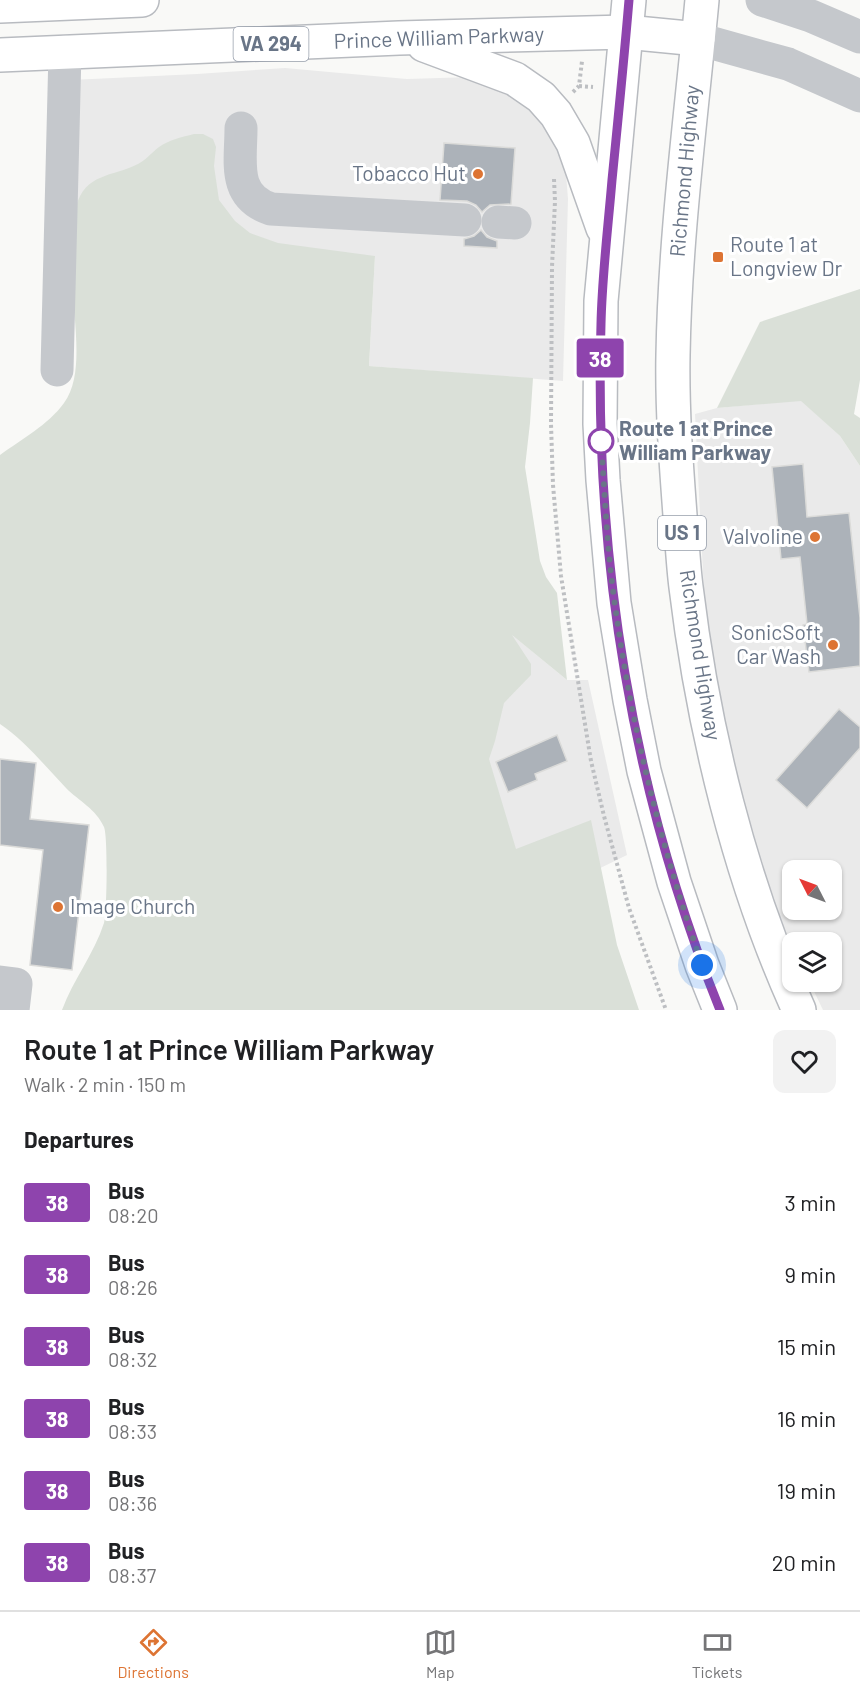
<!DOCTYPE html>
<html lang="en">
<head>
<meta charset="utf-8">
<style>
  body { margin:0; font-family:Barlow,sans-serif; background:#f2f2f2; color:#202124; height:100vh; display:flex; flex-direction:column; font-size:22px; white-space:nowrap }
  * { box-sizing:border-box; margin:0 }
  p { font-size:20px; color:#757577 }
  .icon { flex:none; width:33px; height:33px; fill:none; stroke:currentColor; stroke-width:2; stroke-linecap:round; stroke-linejoin:round }
  .map { position:relative; height:1010px; overflow:hidden }
  .details { display:flex; flex-direction:column; background:#fff; flex:1 }
  .details>* { flex:none }
  .badge { padding:0 12px; border-radius:4px; font-size:21px; line-height:39px }
  .needle { width:39px; rotate:312deg }
  .buttons { position:absolute; left:782px; top:860px; display:grid; gap:12px }
  .buttons a { display:grid; place-items:center; width:60px; height:60px; border-radius:12px; background:#fff; box-shadow:0 2px 4px #0004; font-size:30px }
  .you { position:absolute; width:30px; height:30px; margin:-15px; border:4px solid #fff; border-radius:50%; background:#1a73e8; box-shadow:0 0 0 9px #1a73e833 }
  .map>.badge { position:absolute; translate:-50% -50%; box-shadow:0 0 0 3px #fff }
  h2 { padding:0 24px; font-size:22px; line-height:54px }
  .round { display:grid; place-items:center; flex:none; width:63px; height:63px; border-radius:12px; background:#f2f2f2 }
  .headline { display:flex; align-items:center; justify-content:space-between; height:102px; padding:0 24px }
  h1 { font-size:28px; font-weight:600; line-height:45px }
  ul { padding:0; list-style:none }
  li { display:flex; align-items:center; gap:18px; height:72px; padding:0 24px }
  li div { flex:1 }
  li b { display:block; font-size:22px }
  li em { font-style:normal }
  li .badge { min-width:66px; font-weight:700; text-align:center }
  .dock { display:flex; justify-content:space-around; align-items:center; height:84px; border-top:2px solid #e0e0e0; background:#fff; font-size:16px; color:#757577 }
  .dock a { display:grid; justify-items:center; gap:3px }
  .dock .selected { color:#dd7433 }
  .map>svg:first-child { display:block }
</style>
</head>
<body>
<div class="map">
<svg width="860" height="1010" viewBox="0 0 860 1010">
  <rect width="100%" height="100%" fill="#f9f9f7"/>
  <g fill="#eaeaea" fill-rule="evenodd">
    <polygon points="285,68 407,79 472,77 488,80 535,109 561,151 566,174 568,199 563,381 369,366 375,256 52,283 50,81 197,74"/>
    <path d="M 801,400 L 840,436 L 860,466 L 860,1010 L 823,1010 L 809,981 L 831,981 L 831,942 L 792,942 L 792,947 L 788,939 L 759,863 L 739,788 L 723,717 L 705,613 L 695,414 L 717,408 ZM 792,870 L 831,870 L 831,909 L 792,909 Z"/>
    <polygon points="360,510 567,680 588,680 627,855 309,1010 268,1010"/>
  </g>
  <g fill="#dae0d8">
    <path d="M 194,134 L 203,134 L 213,139 L 216,147 L 214,166 L 219,200 L 235,221 L 250,233 L 278,243 L 375,256 L 369,366 L 533,378 L 530,423 L 525,467 L 540,561 L 546,577 L 557,593 L 567,680 L 512,635 L 531,664 L 531,675 L 504,703 L 495,741 L 489,759 L 516,849 L 591,820 L 617,945 L 639,1010 L 62,1010 C 73,980 94,954 104,923 C 107,912 108,836 104,827 C 96,809 79,801 66,788 C 45,766 25,741 0,724 L 0,455 C 22,439 48,425 64,403 C 86,373 72,316 73,281 C 73,256 75,231 76,207 C 85,173 112,177 138,164 C 146,160 151,153 159,147 C 169,140 182,137 194,134 Z"/>
    <polygon points="860,289 860,380 854,414 860,418 860,466 840,436 801,401 717,408 760,322"/>
  </g>
  <g fill="#acb2b9" stroke="#dbdbd9" stroke-width="1.5">
    <polygon points="444,143 515,148 511,204 490,205 482,212 476,205 467,201 440,200"/>
    <polygon points="481,230 487,237 497,241 497,248 464,246 464,239 474,236"/>
    <polygon points="803,464 807,517 849,513 860,618 860,666 809,672 803,625 807,624 800,557 781,559 772,467"/>
    <polygon points="839,709 860,727 860,748 807,808 776,780"/>
    <polygon points="557,735 567,761 535,774 537,780 508,792 496,762"/>
    <polygon points="0,759 36,763 30,819 89,825 72,970 30,965 43,850 0,845"/>
  </g>
  <g fill="none" stroke-linecap="round" stroke-linejoin="round">
    <defs>
      <g id="major">
        <polyline points="629,0 601,301 600,424 603,480 614,603 630,700 644,771 674,882 702,965 720,1010"/>
        <path d="M 702,0 C 691,118 675,236 673,355 C 672,408 676,462 680,515 C 682,539 683,563 686,587 C 703,728 740,881 799,1010"/>
        <polyline points="0,6 142,0"/>
        <polyline points="424,45 515,79 541,97 556,114 573,143 603,228"/>
        <polyline points="0,55 399,38 626,32 698,39"/>
      </g>
    </defs>
    <use href="#major" stroke="#b8bbc0" stroke-width="36"/>
    <g stroke="#bdbfc2" stroke-width="4" stroke-dasharray="3 3" stroke-linecap="butt">
      <polyline points="579,86 593,87"/>
      <polyline points="573,92 579,86 582,61"/>
      <polyline points="554,179 555,201 552,267 551,424 553,485 561,576 591,761 604,816 629,908 666,1010"/>
    </g>
    <g stroke="#c5c8cc" stroke-width="33">
      <polyline points="762,0 811,16 860,37"/>
      <polyline points="698,39 788,64 860,96"/>
      <path d="M 241,128 C 241,162 232,196 271,209 L 465,220"/>
      <polyline points="498,222 515,223"/>
      <polyline points="57,370 65,52"/>
      <polyline points="0,982 16,984 13,1010"/>
    </g>
    <use href="#major" stroke="#fff" stroke-width="33"/>
  </g>
  <g fill="none" stroke-linecap="round" stroke-linejoin="round">
    <defs>
      <path id="line" d="M 629,0 C 624,60 618,120 612,180 C 608,228 602,276 601,324 C 594,557 632,793 720,1010"/>
    </defs>
    <use href="#line" stroke="#fff" stroke-width="14"/>
    <use href="#line" stroke="#8e44ad" stroke-width="9"/>
    <path stroke="#697587" stroke-width="6" stroke-dasharray="0 10.8" d="M 601,441 C 605,496 607,551 615,605 C 632,730 661,845 702,965"/>
  </g>
  <g fill="#dd7433" stroke="#fff" stroke-width="2">
    <circle cx="478" cy="174" r="6"/>
    <rect x="712" y="251" width="12" height="12" rx="3"/>
    <circle cx="815" cy="537" r="6"/>
    <circle cx="833" cy="645" r="6"/>
    <circle cx="58" cy="907" r="6"/>
  </g>
  <circle fill="#fff" stroke="#8e44ad" stroke-width="3" cx="601" cy="441" r="12"/>
  <g text-anchor="middle" stroke-width="6" stroke-linejoin="round" paint-order="stroke">
    <g fill="#fff" stroke="#969eab" stroke-width="1.5">
      <rect x="233.5" y="27" width="75" height="34" rx="4.5"/>
      <rect x="658" y="516" width="48" height="34" rx="4.5"/>
    </g>
    <g font-size="20" font-weight="bold" fill="#697587">
      <text x="271" y="51">VA 294</text>
      <text x="682" y="540">US 1</text>
    </g>
    <g font-size="21" fill="#697587" stroke="#fff">
      <text transform="translate(439 38) rotate(-2)" y="7">Prince William Parkway</text>
      <text transform="translate(685 171) rotate(-85)" y="7">Richmond Highway</text>
      <text transform="translate(700 655) rotate(81)" y="7">Richmond Highway</text>
    </g>
    <g font-size="21" fill="#697587" stroke="#fff" text-anchor="end">
      <text x="466" y="181">Tobacco Hut</text>
      <text x="730" y="252" text-anchor="start">Route 1 at<tspan x="730" dy="24">Longview Dr</tspan></text>
      <text x="803" y="544">Valvoline</text>
      <text x="821" y="640">SonicSoft<tspan x="821" dy="24">Car Wash</tspan></text>
      <text x="70" y="914" text-anchor="start">Image Church</text>
    </g>
    <g font-size="21" font-weight="bold" fill="#697587" stroke="#fff" text-anchor="start">
      <text x="619" y="436">Route 1 at Prince<tspan x="619" dy="24">William Parkway</tspan></text>
    </g>
  </g>
</svg>
<div class="buttons">
<a><svg class="needle" viewBox="-14 -14 28 28"><path d="M0-13l5 13h-10z" fill="#e53935"/><path d="M0 13l5-13h-10z" fill="#757577"/></svg></a>
<a><svg class="icon" aria-label="layers" viewBox="0 0 24 24"><path d="M12 4l9 5-9 5-9-5zM3 14l9 5 9-5"/></svg></a>
</div>
<div class="you" style="left:702px;top:965px"></div>
<b class="badge" style="left:600px;top:358px;background:#8e44ad;color:#fff">38</b>
</div>
<section class="details">
<div class="headline"><div><h1>Route 1 at Prince William Parkway</h1><p>Walk · 2 min · 150 m</p></div><a class="round"><svg class="icon" aria-label="heart" viewBox="0 0 24 24"><path d="M12 20l-8-8c-3-5 5-10 8-4 3-6 11-1 8 4z"/></svg></a></div>
<h2>Departures</h2>
<ul>
<li><span class="badge" style="background:#8e44ad;color:#fff">38</span><div><b>Bus</b><p>08:20</p></div><em>3 min</em></li>
<li><span class="badge" style="background:#8e44ad;color:#fff">38</span><div><b>Bus</b><p>08:26</p></div><em>9 min</em></li>
<li><span class="badge" style="background:#8e44ad;color:#fff">38</span><div><b>Bus</b><p>08:32</p></div><em>15 min</em></li>
<li><span class="badge" style="background:#8e44ad;color:#fff">38</span><div><b>Bus</b><p>08:33</p></div><em>16 min</em></li>
<li><span class="badge" style="background:#8e44ad;color:#fff">38</span><div><b>Bus</b><p>08:36</p></div><em>19 min</em></li>
<li><span class="badge" style="background:#8e44ad;color:#fff">38</span><div><b>Bus</b><p>08:37</p></div><em>20 min</em></li>
</ul>
</section>
<nav class="dock">
<a class="selected"><svg class="icon" aria-label="directions" viewBox="0 0 24 24"><path d="M12 3l9 9-9 9-9-9zM9 14v-3h6M13 9l2 2-2 2"/></svg>Directions</a>
<a><svg class="icon" aria-label="map" viewBox="0 0 24 24"><path d="M3 6l6-2 6 2 6-2v14l-6 2-6-2-6 2zM9 4v14M15 6v14"/></svg>Map</a>
<a><svg class="icon" aria-label="tickets" viewBox="0 0 24 24"><path d="M3 7h18v10H3zM15 7v10"/></svg>Tickets</a>
</nav>
</body>
</html>
